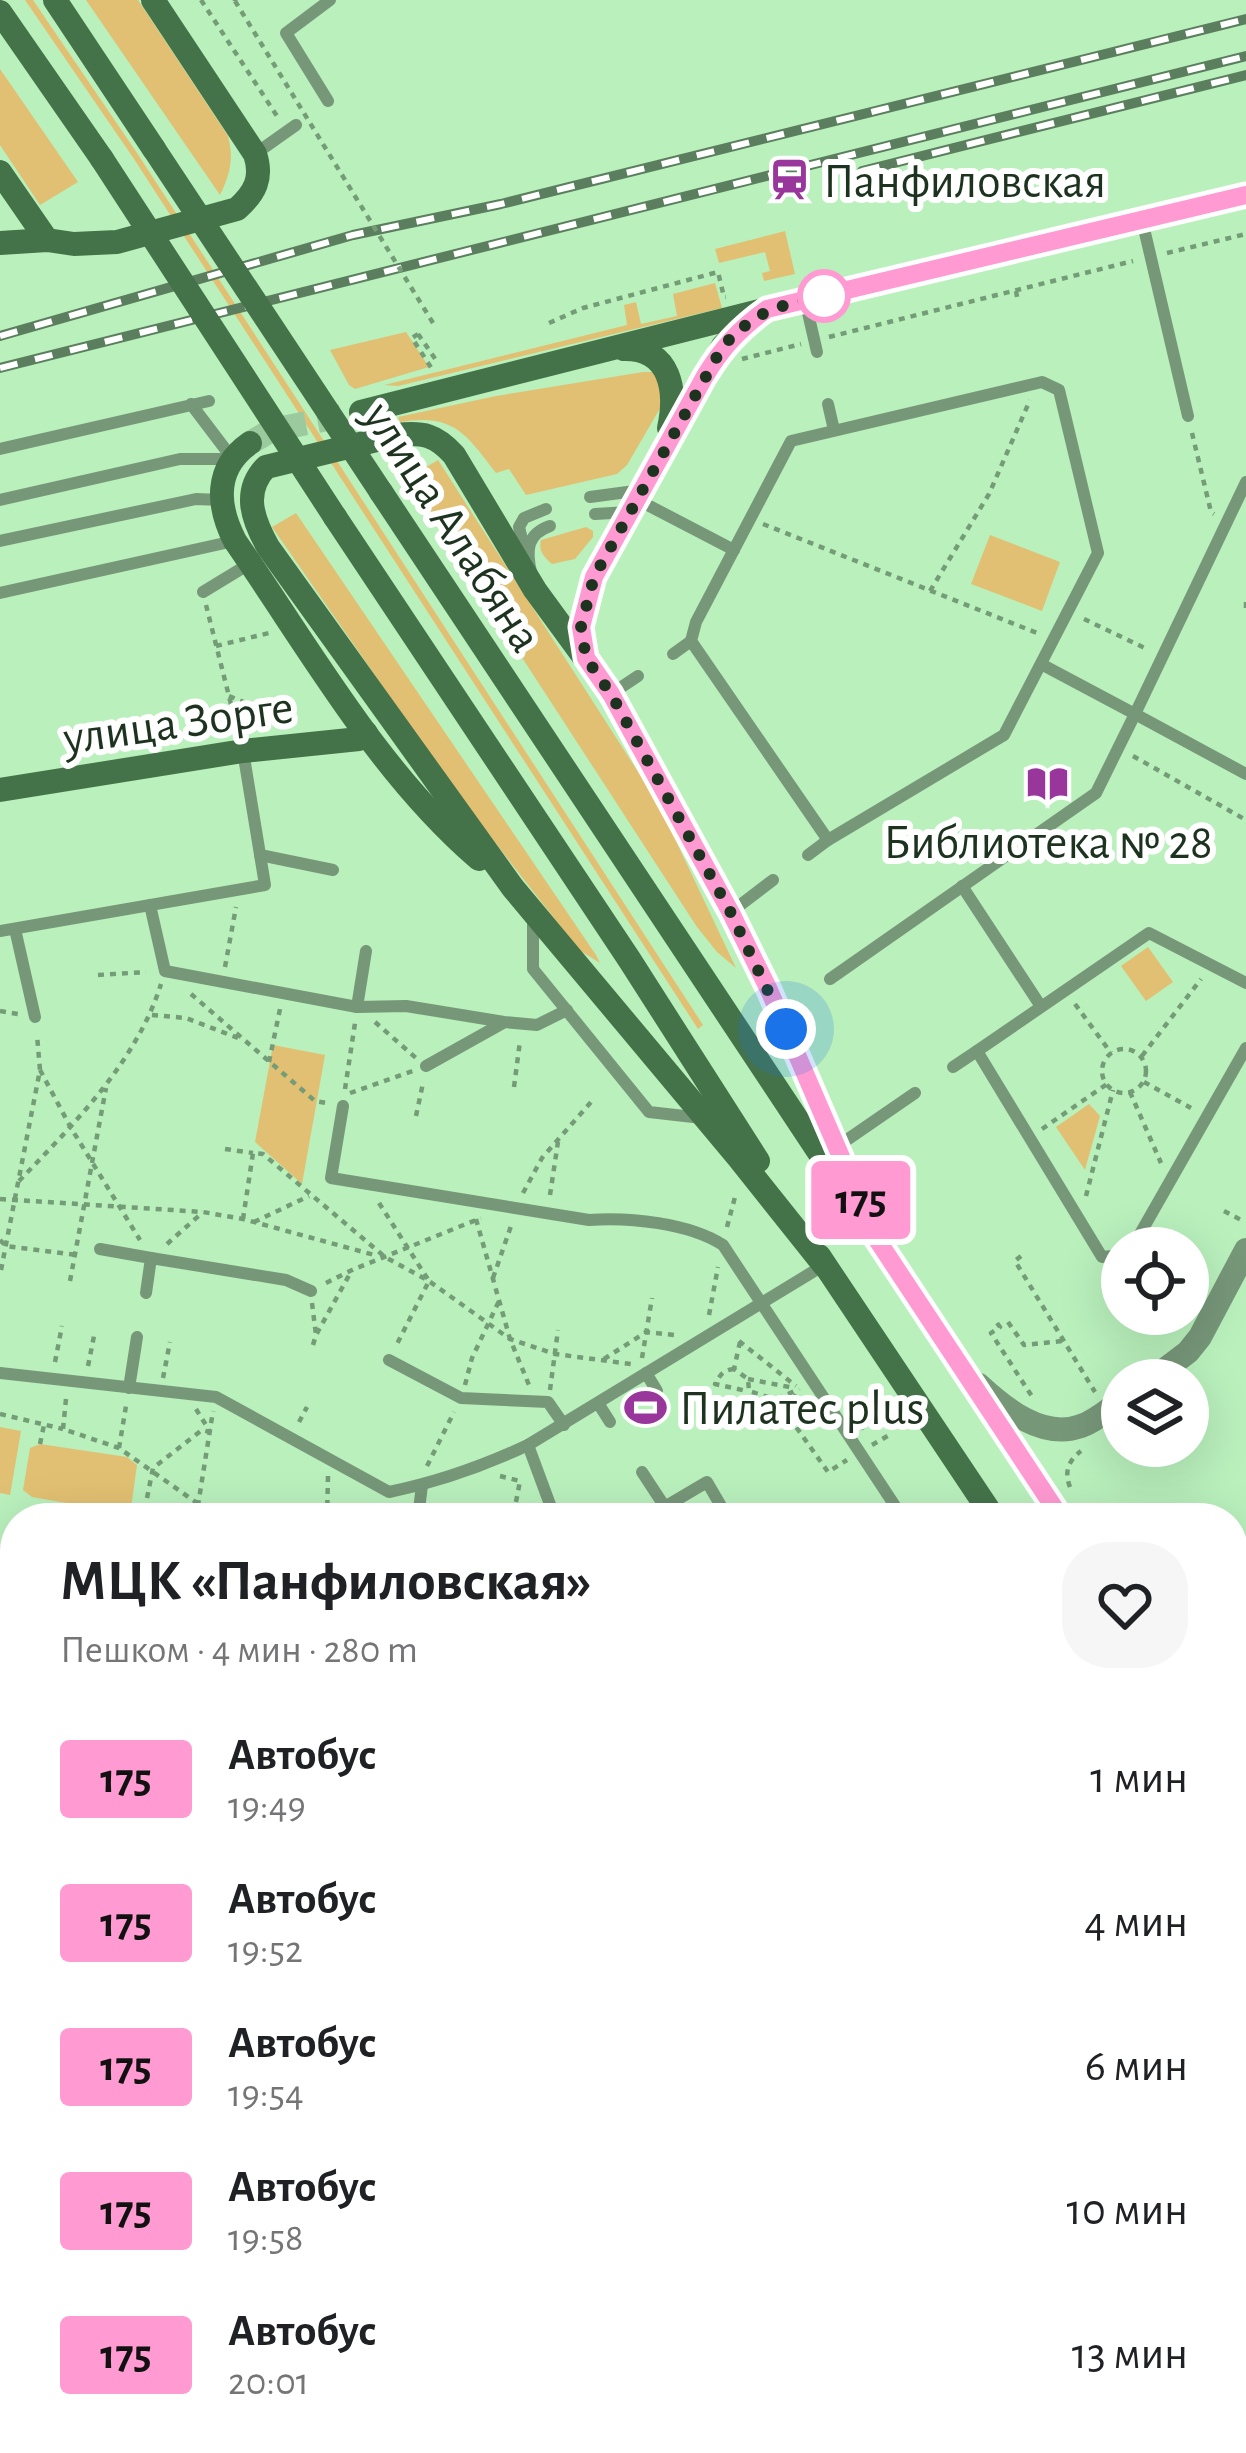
<!DOCTYPE html>
<html lang="ru">
<head>
<meta charset="utf-8">
<style>
  body { margin:0; font-family:"Alegreya Sans",sans-serif; background:#f6f6f6; color:#202124; height:100vh; display:flex; flex-direction:column; font-size:45px; white-space:nowrap }
  * { box-sizing:border-box; margin:0 }
  p { font-size:39px; color:#757577 }
  .icon { flex:none; width:66px; height:66px; fill:none; stroke:currentColor; stroke-width:2; stroke-linecap:round; stroke-linejoin:round }
  .map { position:relative; flex:1; overflow:hidden }
  .side { position:absolute; left:0px; top:1503px; width:1248px; height:951px; display:flex; flex-direction:column; background:#fff; border-radius:48px 48px 0 0; box-shadow:0 12px 48px #0002 }
  .side>* { flex:none }
  .badge { padding:0 24px; border-radius:9px; font-size:42px; line-height:78px }
  .controls { position:absolute; left:1101px; top:1227px; display:grid; gap:24px }
  .controls a { display:grid; place-items:center; width:108px; height:108px; border-radius:50%; background:#fff; box-shadow:0 12px 48px #0002; font-size:60px }
  .you { position:absolute; width:60px; height:60px; margin:-30px; border:9px solid #fff; border-radius:50%; background:#1a73e8; box-shadow:0 0 0 18px #1a73e833 }
  .map>.badge { position:absolute; translate:-50% -50%; box-shadow:0 0 0 6px #fff }
  .round { display:grid; place-items:center; flex:none; width:126px; height:126px; border-radius:48px; background:#f6f6f6 }
  .overview { display:flex; align-items:center; justify-content:space-between; height:204px; padding:0 60px }
  h1 { font-size:57px; font-weight:600; line-height:90px }
  ul { padding:0; list-style:none }
  li { display:flex; align-items:center; gap:36px; height:144px; padding:0 60px }
  li div { flex:1 }
  li b { display:block; font-size:45px }
  li em { font-style:normal }
  li .badge { min-width:132px; font-weight:700; text-align:center }
  .map>svg:first-child { display:block }
</style>
</head>
<body>
<div class="map">
<svg width="1246" height="2453" viewBox="0 0 1246 2453">
  <rect width="100%" height="100%" fill="#b9f0bc"/>
  <g fill="#e2c073">
    <polygon points="25,0 33,0 139,156 703,1025 698,1029 134,159"/>
    <path d="M 86,0 L 138,0 L 228,136 C 234,159 230,174 220,195 Z"/>
    <polygon points="0,69 78,182 40,205 0,145"/>
    <polygon points="785,231 795,274 764,281 762,273 770,271 765,252 719,263 715,249"/>
    <polygon points="715,283 722,308 398,386 384,385 627,325 624,305 636,302 641,324 677,316 673,294"/>
    <polygon points="406,332 429,367 355,389 349,385 330,350"/>
    <path d="M 643,372 L 653,372 L 663,379 L 662,405 L 627,465 L 617,474 L 526,495 L 509,469 L 496,473 C 466,434 454,413 400,422 L 398,417 L 496,396 Z"/>
    <polygon points="438,460 658,803 736,968 717,952 697,927 406,479"/>
    <polygon points="296,513 596,955 600,963 579,950 461,799 272,527"/>
    <path d="M 586,527 L 593,531 L 593,537 L 575,559 L 552,564 C 544,557 538,551 541,540 Z"/>
    <polygon points="990,535 1060,562 1042,611 971,584"/>
    <polygon points="1148,947 1173,982 1146,1001 1121,966"/>
    <polygon points="273,1045 325,1055 302,1184 255,1142"/>
    <polygon points="1089,1104 1100,1116 1085,1170 1056,1127"/>
    <polygon points="0,1427 21,1431 10,1495 0,1493"/>
    <polygon points="40,1444 127,1457 137,1465 131,1508 117,1512 32,1497 23,1490 30,1448"/>
    <polygon points="0,2396 15,2399 15,2439 227,2439 301,2453 0,2453"/>
  </g>
  <g fill="none" stroke-linecap="round" stroke-linejoin="round">
    <polyline stroke="#9aca9d" stroke-width="24" stroke-dasharray="24 12" stroke-linecap="butt" points="250,443 272,430 347,415"/>
    <g stroke="#749d77" stroke-width="4.5" stroke-dasharray="6 6" stroke-linecap="butt">
      <polyline points="201,0 277,116"/>
      <polyline points="235,0 235,1"/>
      <polyline points="1167,253 1246,234"/>
      <polyline points="1016,291 1018,302"/>
      <polyline points="549,323 583,308 718,272 724,297 726,297"/>
      <polyline points="418,334 412,338 432,369"/>
      <polyline points="418,334 436,360 439,360"/>
      <polyline points="829,337 1133,261"/>
      <polyline points="742,359 801,344"/>
      <polyline points="1192,433 1211,512 1214,514"/>
      <polyline points="763,524 1037,633"/>
      <polyline points="930,591 989,494 1030,400"/>
      <polyline points="1246,602 1246,614"/>
      <polyline points="206,605 237,728"/>
      <polyline points="1084,619 1149,650"/>
      <polyline points="216,646 269,633"/>
      <polyline points="229,696 296,723"/>
      <polyline points="1133,756 1246,820"/>
      <polyline points="225,967 236,907"/>
      <polyline points="98,975 146,972"/>
      <polyline points="191,994 315,1101 326,1103"/>
      <polyline points="1075,1004 1111,1053"/>
      <polyline points="0,1011 18,1014"/>
      <polyline points="152,1015 186,1018 238,1038"/>
      <polyline points="375,1022 416,1058"/>
      <circle cx="1124" cy="1071" r="22"/>
      <polyline points="1142,1056 1201,979"/>
      <polyline points="269,1062 280,1009"/>
      <polyline points="40,1070 71,1128 140,1240"/>
      <polyline points="1144,1082 1191,1108"/>
      <polyline points="514,1087 520,1041"/>
      <polyline points="345,1089 355,1023"/>
      <polyline points="1130,1092 1161,1163"/>
      <polyline points="350,1093 413,1071"/>
      <polyline points="416,1116 423,1083"/>
      <polyline points="1042,1129 1107,1084"/>
      <polyline points="225,1149 253,1153"/>
      <path d="M 19,1181 C 74,1124 137,1061 161,984"/>
      <polyline points="523,1193 542,1158 591,1102"/>
      <polyline points="550,1195 558,1142"/>
      <polyline points="1086,1196 1113,1090"/>
      <polyline points="0,1199 203,1212 243,1219 378,1256"/>
      <polyline points="379,1203 429,1281 397,1344"/>
      <polyline points="1224,1211 1243,1221"/>
      <polyline points="243,1219 253,1153 263,1154 385,1257 429,1281 510,1339 555,1354 631,1364"/>
      <polyline points="476,1219 510,1339 529,1385"/>
      <polyline points="254,1222 309,1196"/>
      <polyline points="727,1227 735,1197"/>
      <polyline points="0,1240 6,1246 77,1255"/>
      <polyline points="167,1244 203,1212"/>
      <polyline points="1021,1256 1015,1261 1095,1392"/>
      <polyline points="1,1270 40,1070 37,1035"/>
      <polyline points="493,1278 511,1226"/>
      <polyline points="70,1281 106,1088"/>
      <polyline points="326,1283 352,1270 481,1218"/>
      <polyline points="312,1303 316,1335"/>
      <polyline points="709,1315 718,1267"/>
      <polyline points="1008,1322 1024,1345 1062,1341"/>
      <polyline points="997,1323 1000,1327 991,1333 1033,1398"/>
      <polyline points="739,1341 796,1386"/>
      <polyline points="740,1342 734,1369 748,1379 749,1391 777,1400 828,1472 847,1460"/>
      <polyline points="313,1345 316,1335 352,1270"/>
      <polyline points="642,1358 652,1298"/>
      <polyline points="604,1359 646,1332 674,1335"/>
      <polyline points="55,1362 62,1326"/>
      <polyline points="88,1366 95,1331"/>
      <path d="M 734,1369 C 723,1370 720,1375 715,1384 L 747,1391"/>
      <polyline points="163,1378 170,1342"/>
      <polyline points="748,1379 794,1388"/>
      <polyline points="465,1385 472,1358 499,1301"/>
      <polyline points="550,1390 558,1330"/>
      <polyline points="66,1399 63,1429 119,1448 197,1503 211,1518"/>
      <polyline points="777,1399 799,1389"/>
      <polyline points="196,1409 209,1430"/>
      <polyline points="787,1410 799,1389"/>
      <polyline points="0,1414 63,1429"/>
      <polyline points="299,1422 307,1407"/>
      <polyline points="861,1425 862,1428 879,1416"/>
      <polyline points="40,1444 44,1425"/>
      <polyline points="872,1445 891,1434"/>
      <polyline points="119,1448 126,1406"/>
      <polyline points="427,1466 454,1412"/>
      <polyline points="500,1476 520,1481 515,1507 535,1511"/>
      <path d="M 1070,1487 C 1064,1472 1068,1461 1081,1451"/>
      <polyline points="147,1498 153,1468 202,1430 210,1432"/>
      <polyline points="196,1518 213,1411"/>
      <polyline points="327,1518 328,1476"/>
      <polyline points="365,1518 378,1505"/>
      <polyline points="0,1565 15,1572"/>
      <polyline points="1233,1703 1246,1720"/>
      <polyline points="0,1713 15,1719"/>
      <polyline points="0,1726 5,1715"/>
      <polyline points="0,1842 15,1849"/>
      <polyline points="1233,1925 1239,1924"/>
      <polyline points="0,1990 15,2018"/>
      <polyline points="0,2042 15,2029"/>
      <polyline points="1233,2099 1240,2106"/>
      <path d="M 15,2130 C 8,2160 0,2190 15,2219"/>
      <polyline points="0,2200 7,2203 15,2202"/>
      <polyline points="0,2338 15,2340"/>
      <polyline points="1233,2349 1246,2347"/>
      <polyline points="0,2412 15,2414"/>
      <polyline points="0,2436 13,2453"/>
      <polyline points="150,2439 224,2453"/>
      <polyline points="585,2439 669,2453"/>
      <polyline points="965,2453 966,2452"/>
    </g>
    <g stroke="#779779" stroke-width="12">
      <polyline points="328,101 286,33 330,0"/>
      <polyline points="255,154 296,125"/>
      <polyline points="1142,220 1188,416"/>
      <polyline points="805,300 817,352"/>
      <polygon points="1042,382 1059,390 1098,553 1004,735 828,840 691,641 696,622 791,441"/>
      <polyline points="191,404 232,458"/>
      <polyline points="828,404 834,430"/>
      <polyline points="0,449 209,401"/>
      <polyline points="590,497 642,490"/>
      <polyline points="636,499 734,550"/>
      <polyline points="0,500 180,459 231,459"/>
      <polyline points="595,514 629,512"/>
      <polyline points="0,541 196,499 221,500"/>
      <polyline points="525,552 519,527 524,518 546,509"/>
      <path d="M 531,572 C 526,550 527,534 550,526"/>
      <polyline points="203,592 249,564"/>
      <polyline points="0,593 234,541"/>
      <polyline points="673,654 691,641"/>
      <polyline points="1041,664 1135,714 1246,482"/>
      <polyline points="611,694 638,676"/>
      <polyline points="260,855 333,870"/>
      <polyline points="808,855 828,840"/>
      <polyline points="962,886 1040,1005"/>
      <polyline points="150,905 165,971 357,1007 406,1006 504,1022 537,1025 567,1010"/>
      <polyline points="731,912 773,880"/>
      <polyline points="533,916 533,969 649,1112 702,1118"/>
      <polyline points="15,929 35,1017"/>
      <polyline points="0,931 265,885 243,751"/>
      <polyline points="830,979 1096,793 1135,714 1246,774"/>
      <polyline points="357,1007 366,951"/>
      <polyline points="426,1066 503,1023"/>
      <polyline points="953,1067 977,1051"/>
      <path d="M 343,1106 L 331,1178 L 589,1220 C 629,1217 689,1223 723,1245 L 903,1518"/>
      <polyline points="838,1146 915,1093"/>
      <polyline points="1132,1248 1246,1048"/>
      <polyline points="100,1249 151,1258"/>
      <polyline points="1122,1255 1102,1257 977,1051 1149,933 1246,983"/>
      <polyline points="146,1293 151,1258 286,1280 311,1291"/>
      <polyline points="389,1360 461,1398 548,1402 564,1425"/>
      <path d="M 0,1373 L 216,1397 L 389,1492 C 438,1482 483,1466 528,1445 L 824,1265"/>
      <polyline points="646,1373 657,1391"/>
      <polyline points="129,1388 137,1337"/>
      <polyline points="598,1403 610,1422"/>
      <polyline points="528,1445 555,1518"/>
      <polyline points="642,1472 665,1507"/>
      <polyline points="418,1518 422,1485"/>
      <polyline points="646,1518 707,1482 728,1518"/>
      <polyline points="0,1656 15,1662"/>
      <polyline points="491,2453 494,2439"/>
      <polyline points="1061,2453 1061,2439"/>
    </g>
    <g stroke="#779779" stroke-width="24">
      <polyline points="1151,1380 1188,1352 1200,1337 1246,1250"/>
      <path d="M 979,1385 C 1005,1409 1043,1440 1081,1426 C 1096,1421 1109,1409 1122,1400"/>
    </g>
    <g stroke="#447349" stroke-width="24">
      <polyline points="55,0 154,149"/>
      <polyline points="0,12 102,159"/>
      <polyline points="0,172 47,240"/>
      <path d="M 0,243 L 47,240 L 74,244 L 117,242 L 237,209 C 255,193 263,178 255,154 L 153,0"/>
      <path d="M 624,349 C 671,348 677,391 669,428"/>
      <polyline points="361,412 767,309 1246,195"/>
      <path d="M 250,443 C 214,468 217,506 235,541 C 310,649 378,772 479,859"/>
      <polyline points="381,492 844,1190"/>
      <polyline points="335,517 629,959 758,1161"/>
      <polyline points="585,655 581,627 594,577 723,346 742,327 758,316"/>
      <polyline points="0,790 243,751 359,739 366,733"/>
      <polyline points="867,1224 1061,1518"/>
      <polyline points="819,1256 994,1518"/>
      <path d="M 824,1265 L 738,1157 L 513,888 L 268,547 C 253,520 242,492 266,467 L 397,435 C 423,432 436,435 454,455 L 535,590 L 611,694 L 731,912 L 769,990 L 876,1238"/>
      <polyline points="1233,1755 1246,1771"/>
      <polyline points="1233,1857 1246,1888"/>
      <polyline points="0,2368 15,2371"/>
      <polyline points="382,2439 458,2453"/>
    </g>
    <defs>
      <g id="rail">
        <polyline points="862,171 1246,75"/>
        <polyline points="0,336 353,235 501,204 1246,19"/>
        <polyline points="0,368 1246,56"/>
      </g>
    </defs>
    <use href="#rail" stroke="#5b7e5e" stroke-width="10"/>
    <use href="#rail" stroke="#fff" stroke-width="6" stroke-dasharray="18" stroke-linecap="butt"/>
    <polyline stroke="#749d77" stroke-width="4.5" stroke-dasharray="6 6" stroke-linecap="butt" points="235,1 433,323"/>
    <g stroke="#447349" stroke-width="24">
      <polyline points="154,149 381,492"/>
      <polyline points="102,159 335,517"/>
    </g>
  </g>
  <g fill="none" stroke-linecap="round" stroke-linejoin="round">
    <defs>
      <path id="line" d="M 1061,1518 L 876,1238 L 769,990 L 731,913 L 611,694 L 586,658 L 581,627 L 594,577 L 705,376 C 722,348 739,329 767,309 L 1246,195"/>
    </defs>
    <use href="#line" stroke="#fff" stroke-width="27"/>
    <use href="#line" stroke="#ff9ad2" stroke-width="18"/>
    <path stroke="#1d331f" stroke-width="12" stroke-dasharray="0 21.6" d="M 786,1029 L 731,913 L 611,694 L 586,658 L 581,627 L 594,577 L 723,346 C 758,310 776,306 824,296"/>
  </g>
  <defs>
    <symbol id="station-bare" viewBox="-9 -9 18 18"><path d="M-3-6H3Q5-6 5-4V2Q5 4 3 4L4.5 6H3L1.5 4h-3L-3 6H-4.5L-3 4Q-5 4-5 2V-4Q-5-6-3-6ZM-3.5-4v3h7v-3ZM-3.5 1v1.5H-2V1ZM2 1v1.5H3.5V1Z" fill="#99369c" stroke="#fff" stroke-width="2.5" paint-order="stroke"/></symbol>
    <symbol id="library-bare" viewBox="-9 -9 18 18"><path d="M-6-4Q-3-5.5-.7-3.5V5Q-3 3-6 4ZM6-4Q3-5.5 .7-3.5V5Q3 3 6 4Z" fill="#99369c" stroke="#fff" stroke-width="2.5" paint-order="stroke"/></symbol>
    <symbol id="stadium-bare" viewBox="-9 -9 18 18"><path d="M0-5a6.5 5 0 1 0 0 10a6.5 5 0 1 0 0-10ZM-3.5-1.8h7v3.6h-7Z" fill="#99369c" stroke="#fff" stroke-width="2.5" paint-order="stroke"/></symbol>
  </defs>
  <g fill-rule="evenodd">
    <use href="#station-bare" x="760" y="150" width="59" height="59"/>
    <use href="#library-bare" x="1018" y="754" width="59" height="59"/>
    <use href="#stadium-bare" x="616" y="1378" width="59" height="59"/>
  </g>
  <circle fill="#fff" stroke="#ff9ad2" stroke-width="6" cx="824" cy="296" r="24"/>
  <g text-anchor="middle" stroke-width="12" stroke-linejoin="round" paint-order="stroke">
    <g font-size="48" fill="#1d331f" stroke="#fff" text-anchor="start">
      <text x="823" y="197">Панфиловская</text>
      <text x="1048" y="858" text-anchor="middle">Библиотека № 28</text>
      <text x="679" y="1424">Пилатес plus</text>
    </g>
    <g font-size="48" fill="#1d331f" stroke="#fff">
      <text transform="translate(454 526) rotate(57)" y="17">улица Алабяна</text>
      <text transform="translate(178 721) rotate(-8)" y="17">улица Зорге</text>
    </g>
  </g>
</svg>
<div class="controls">
<a><svg class="icon" aria-label="locate" viewBox="0 0 24 24"><circle cx="12" cy="12" r="6"/><path d="M12 2v4M12 18v4M2 12h4M18 12h4"/></svg></a>
<a><svg class="icon" aria-label="layers" viewBox="0 0 24 24"><path d="M12 4l9 5-9 5-9-5zM3 14l9 5 9-5"/></svg></a>
</div>
<div class="you" style="left:786px;top:1029px"></div>
<b class="badge" style="left:861px;top:1200px;background:#ff9ad2;color:#111">175</b>
<section class="side">
<div class="overview"><div><h1>МЦК «Панфиловская»</h1><p>Пешком · 4 мин · 280 m</p></div><a class="round"><svg class="icon" aria-label="heart" viewBox="0 0 24 24"><path d="M12 20l-8-8c-3-5 5-10 8-4 3-6 11-1 8 4z"/></svg></a></div>
<ul>
<li><span class="badge" style="background:#ff9ad2;color:#111">175</span><div><b>Автобус</b><p>19:49</p></div><em>1 мин</em></li>
<li><span class="badge" style="background:#ff9ad2;color:#111">175</span><div><b>Автобус</b><p>19:52</p></div><em>4 мин</em></li>
<li><span class="badge" style="background:#ff9ad2;color:#111">175</span><div><b>Автобус</b><p>19:54</p></div><em>6 мин</em></li>
<li><span class="badge" style="background:#ff9ad2;color:#111">175</span><div><b>Автобус</b><p>19:58</p></div><em>10 мин</em></li>
<li><span class="badge" style="background:#ff9ad2;color:#111">175</span><div><b>Автобус</b><p>20:01</p></div><em>13 мин</em></li>
</ul>
</section>
</div>
</body>
</html>
